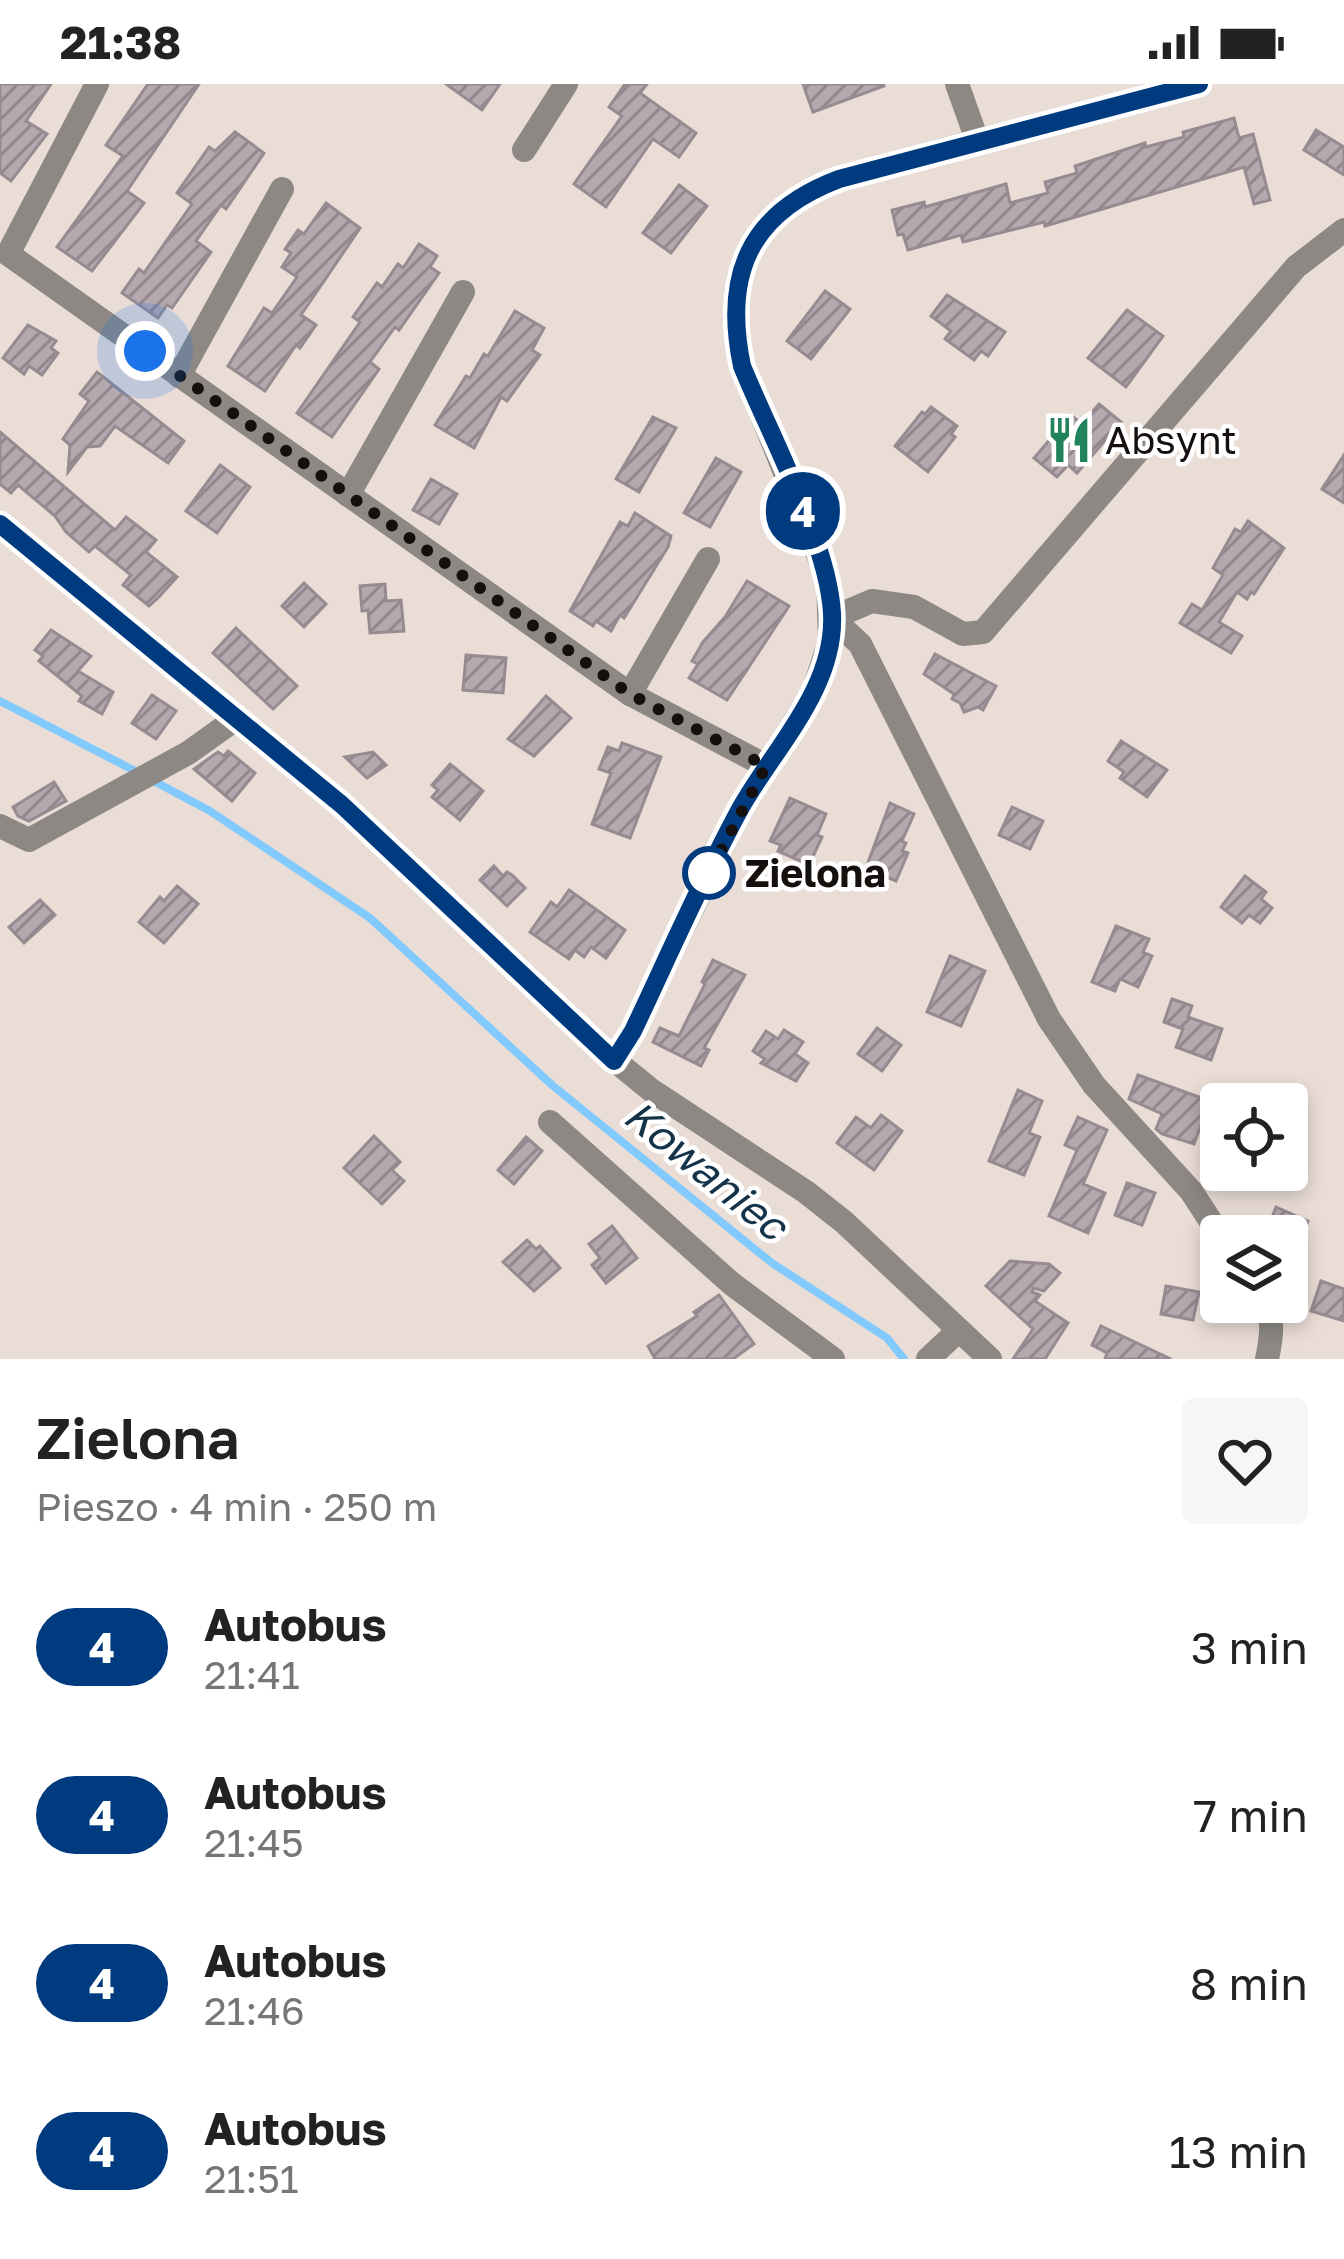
<!DOCTYPE html>
<html lang="pl">
<head>
<meta charset="utf-8">
<style>
  body { margin:0; font-family:"Golos Text",sans-serif; background:#f6f6f6; color:#222; height:100vh; display:flex; flex-direction:column; font-size:45px; white-space:nowrap }
  * { box-sizing:border-box; margin:0 }
  p { font-size:39px; color:#767676 }
  .icon { flex:none; width:66px; height:66px; fill:none; stroke:currentColor; stroke-width:2; stroke-linecap:round; stroke-linejoin:round }
  .map { position:relative; height:1275px; overflow:hidden }
  .drawer { display:flex; flex-direction:column; background:#fff; flex:1 }
  .drawer>* { flex:none }
  .badge { padding:0 24px; border-radius:39px; font-size:42px; line-height:78px }
  .tools { position:absolute; left:1200px; top:999px; display:grid; gap:24px }
  .tools a { display:grid; place-items:center; width:108px; height:108px; border-radius:12px; background:#fff; box-shadow:0 6px 18px #0003; font-size:60px }
  .you { position:absolute; width:60px; height:60px; margin:-30px; border:9px solid #fff; border-radius:50%; background:#1a73e8; box-shadow:0 0 0 18px #1a73e833 }
  .map>.badge { position:absolute; translate:-50% -50%; box-shadow:0 0 0 6px #fff }
  .round { display:grid; place-items:center; flex:none; width:126px; height:126px; border-radius:12px; background:#f6f6f6 }
  .overview { display:flex; align-items:center; justify-content:space-between; height:204px; padding:0 36px }
  h1 { font-size:57px; font-weight:600; line-height:90px }
  ul { padding:0; list-style:none }
  li { display:flex; align-items:center; gap:36px; height:168px; padding:0 36px }
  li div { flex:1 }
  li b { display:block; font-size:45px }
  li em { font-style:normal }
  li .badge { min-width:132px; font-weight:700; text-align:center }
  .status { display:flex; justify-content:space-between; align-items:center; height:84px; padding:0 60px; background:#fff; direction:ltr }
  .status svg { height:33px; fill:currentColor }
  .map>svg:first-child { display:block }
</style>
</head>
<body>
<div class="status"><b>21:38</b><svg viewBox="0 0 49 12"><path d="M0 12V9h3v3zM5 12V6h3v6zM10 12V3h3v9zM15 12V0h3v12zM26 1h20v11H26zM47 4h2v5h-2z"/></svg></div>
<div class="map">
<svg width="1344" height="1275" viewBox="0 0 1344 1275">
  <defs>
    <pattern id="building-hatch" width="6" height="6" patternUnits="userSpaceOnUse" patternTransform="scale(3)"><rect width="6" height="6" fill="#b5a8af"/><path d="M-1 1l2-2M0 6l6-6M5 7l2-2" fill="none" stroke="#92878d"/></pattern>
  </defs>
  <rect width="100%" height="100%" fill="#eaddd6"/>
  <g fill="none" stroke-linecap="round" stroke-linejoin="round">
    <g stroke="#82c9fd" stroke-width="8">
      <polyline points="0,617 137,688"/>
      <polyline points="150,695 210,727 370,834 552,1001 772,1179 887,1254 904,1275"/>
    </g>
  </g>
  <g fill="url(#building-hatch)" stroke="#978b91" stroke-width="3">
    <polygon points="0,0 51,0 26,37 47,50 11,97 0,89"/>
    <polygon points="148,0 199,0 127,107 144,119 92,187 57,163 123,72 106,61"/>
    <polygon points="446,0 500,0 482,26"/>
    <polygon points="625,0 647,0 640,9 696,49 679,73 653,55 606,123 574,100 622,32 609,23"/>
    <polygon points="803,0 883,0 884,2 813,28"/>
    <polygon points="1234,34 1239,54 1253,50 1270,116 1254,120 1244,83 1045,142 1044,138 963,158 961,151 908,166 903,150 898,151 892,126 924,118 925,123 1006,100 1010,119 1048,109 1045,98 1077,89 1075,82 1145,59 1146,63 1184,53 1183,48"/>
    <polygon points="1316,46 1344,63 1344,91 1304,66"/>
    <polygon points="235,48 264,69 226,125 221,121 196,157 211,168 172,224 167,221 158,234 122,209 139,185 144,189 192,120 177,109 209,63 215,67"/>
    <polygon points="679,101 707,122 671,169 643,149"/>
    <polygon points="326,119 360,144 301,231 316,241 300,264 296,261 265,307 228,282 264,224 272,229 297,193 282,183 291,169 285,165 298,146 304,150"/>
    <polygon points="419,160 437,172 430,183 439,189 399,246 395,243 370,278 379,285 332,353 297,329 360,238 353,233 377,199 382,203 398,180 403,184"/>
    <polygon points="825,207 850,225 811,275 787,257"/>
    <polygon points="947,211 1005,248 988,272 981,267 974,276 945,255 951,247 931,232"/>
    <polygon points="1127,226 1163,252 1126,303 1088,274"/>
    <polygon points="515,227 544,244 532,266 540,271 507,317 501,313 474,364 435,341 466,292 470,294 484,270 488,272"/>
    <polygon points="28,241 56,257 51,264 58,269 42,291 29,282 24,290 3,274"/>
    <polygon points="97,288 184,357 168,379 115,342 100,362 87,363 68,388 70,361 63,355 89,317 80,310"/>
    <polygon points="1099,320 1121,338 1077,389 1068,381 1057,393 1034,374 1071,331 1082,340"/>
    <polygon points="931,323 957,342 951,350 955,353 928,388 895,362 922,328 925,330"/>
    <polygon points="653,333 676,344 639,408 616,395"/>
    <polygon points="0,348 115,446 126,433 156,456 146,468 177,493 159,513 149,522 123,501 131,491 95,462 89,468 66,448 55,432 18,401 11,409 0,400"/>
    <polygon points="1344,371 1344,419 1322,405"/>
    <polygon points="716,374 741,388 710,443 684,429"/>
    <polygon points="220,381 250,403 217,449 186,427"/>
    <polygon points="431,395 457,410 439,440 413,426"/>
    <polygon points="635,429 671,452 668,463 624,534 620,531 611,547 596,537 593,542 570,527 620,438 628,442"/>
    <polygon points="1248,437 1284,464 1254,510 1251,508 1247,515 1237,508 1219,538 1242,552 1231,569 1180,539 1192,520 1202,526 1223,491 1213,484 1235,445 1241,448"/>
    <polygon points="747,497 789,522 727,616 689,594 698,580 692,577 703,558 725,533"/>
    <polygon points="304,499 326,520 304,543 282,522"/>
    <polygon points="385,500 386,517 401,516 404,547 370,549 368,526 362,527 360,502"/>
    <polygon points="236,544 297,602 273,625 213,569"/>
    <polygon points="51,546 91,572 78,587 113,608 102,630 79,617 82,612 39,577 43,572 35,566"/>
    <polygon points="935,570 996,602 983,626 978,623 964,628 960,619 952,615 954,610 924,590"/>
    <polygon points="466,571 506,574 503,609 463,606"/>
    <polygon points="152,611 176,627 156,655 132,639"/>
    <polygon points="546,612 571,634 534,672 508,655"/>
    <polygon points="1121,657 1167,686 1147,713 1120,694 1124,688 1108,677"/>
    <polygon points="622,659 661,673 630,754 592,740 611,689 599,685 608,663 619,667"/>
    <polygon points="228,667 255,689 232,717 194,685 218,668 224,672"/>
    <polygon points="373,668 386,681 367,694 345,673"/>
    <polygon points="450,680 483,707 460,736 432,713 438,706 432,701"/>
    <polygon points="54,698 66,717 29,737 18,732 13,723"/>
    <polygon points="790,714 826,730 817,751 822,753 809,781 778,767 781,761 770,757"/>
    <polygon points="890,719 914,730 902,757 906,759 902,767 908,769 896,797 866,784"/>
    <polygon points="1012,723 1043,737 1030,765 999,751"/>
    <polygon points="494,782 503,792 507,788 512,791 525,804 507,822 480,796"/>
    <polygon points="1245,792 1266,808 1261,815 1272,824 1260,839 1249,831 1242,839 1221,823"/>
    <polygon points="177,802 198,820 164,859 139,838 160,813 164,817"/>
    <polygon points="569,806 625,846 606,874 591,863 584,873 575,866 569,875 530,848 551,818 557,823"/>
    <polygon points="40,816 55,831 24,859 9,843"/>
    <polygon points="1116,842 1149,855 1143,868 1152,872 1138,903 1120,895 1115,907 1092,898"/>
    <polygon points="950,872 985,887 961,942 927,928"/>
    <polygon points="713,876 745,891 704,964 709,966 701,982 653,958 660,944 679,952 705,900 702,898"/>
    <polygon points="1172,915 1192,922 1188,933 1222,945 1211,976 1176,963 1183,945 1164,938"/>
    <polygon points="877,944 901,961 882,987 858,970"/>
    <polygon points="784,946 803,958 795,970 808,979 796,997 761,979 765,975 753,967 766,947 778,955"/>
    <polygon points="1138,991 1210,1017 1194,1060 1162,1050 1156,1045 1162,1030 1129,1015"/>
    <polygon points="1018,1006 1042,1017 1029,1049 1040,1053 1024,1091 989,1077"/>
    <polygon points="881,1031 902,1047 874,1086 837,1059 856,1033 871,1044"/>
    <polygon points="1078,1033 1107,1046 1083,1100 1105,1109 1088,1149 1049,1132 1077,1066 1065,1061"/>
    <polygon points="374,1052 400,1078 392,1086 404,1097 382,1120 344,1084"/>
    <polygon points="526,1053 542,1067 514,1100 498,1086"/>
    <polygon points="1127,1099 1155,1109 1142,1141 1115,1131"/>
    <polygon points="1276,1123 1308,1137 1288,1188 1287,1152 1265,1152"/>
    <polygon points="612,1142 637,1174 606,1199 592,1181 600,1174 589,1160"/>
    <polygon points="527,1156 536,1165 540,1162 560,1184 534,1207 503,1178"/>
    <polygon points="1010,1177 1049,1180 1060,1189 1044,1207 1033,1204 1032,1208 1040,1211 1035,1217 1068,1239 1045,1275 1013,1275 1033,1245 986,1202"/>
    <polygon points="1321,1197 1344,1205 1344,1237 1311,1227"/>
    <polygon points="1166,1202 1199,1208 1193,1236 1161,1230"/>
    <polygon points="719,1211 754,1260 733,1275 655,1275 648,1262 697,1232 694,1228"/>
    <polygon points="1101,1242 1171,1275 1105,1275 1107,1269 1092,1261"/>
  </g>
  <g fill="none" stroke-linecap="round" stroke-linejoin="round">
    <g stroke="#8d8884" stroke-width="24">
      <polyline points="97,0 8,170 630,610 766,682"/>
      <polyline points="957,0 977,56"/>
      <polyline points="524,66 566,0"/>
      <polyline points="179,292 282,105"/>
      <polyline points="348,411 463,208"/>
      <polyline points="0,440 342,721 592,958 651,1006 806,1108 844,1138 990,1275"/>
      <polyline points="832,534 860,560 1049,935 1094,1001 1191,1107 1221,1153"/>
      <polyline points="832,534 872,517 914,523 963,550 983,548 1296,183 1344,146"/>
      <polyline points="630,610 708,475"/>
      <polyline points="0,742 29,756 188,669 237,634"/>
      <path d="M 614,977 L 633,947 L 740,726 L 813,608 L 830,557 L 828,495 L 742,282 C 731,232 730,183 765,143 C 807,95 874,86 932,69 C 1020,44 1111,26 1200,0"/>
      <polyline points="550,1038 732,1200 833,1275"/>
      <path d="M 1264,1218 C 1275,1235 1271,1256 1267,1275"/>
      <polyline points="928,1275 959,1246"/>
    </g>
  </g>
  <g fill="none" stroke-linecap="round" stroke-linejoin="round">
    <defs>
      <path id="line" d="M 0,440 L 342,721 L 614,977 L 633,947 C 668,873 701,797 740,725 C 774,664 836,604 832,529 C 828,458 770,351 742,282 C 723,191 749,129 839,95 L 1199,0"/>
    </defs>
    <use href="#line" stroke="#fff" stroke-width="27"/>
    <use href="#line" stroke="#003b80" stroke-width="18"/>
    <polyline stroke="#15100e" stroke-width="12" stroke-dasharray="0 21.6" points="145,267 630,610 766,682 709,789"/>
  </g>
  <defs>
    <symbol id="restaurant-bare" viewBox="-9 -9 18 18"><path d="M-5-6h1v4h1v-4h1v4h1v-4h1v5L-1.5 .5V6h-2V.5L-5-1ZM5-6V6H3V1.5H1.5Q1.5-4 5-6Z" fill="#21835c" stroke="#fff" stroke-width="2.5" paint-order="stroke"/></symbol>
  </defs>
  <g fill-rule="evenodd">
    <use href="#restaurant-bare" x="1036" y="323" width="66" height="66"/>
  </g>
  <circle fill="#fff" stroke="#003b80" stroke-width="6" cx="709" cy="789" r="24"/>
  <g text-anchor="middle" stroke-width="9" stroke-linejoin="round" paint-order="stroke">
    <g font-size="39" fill="#15100e" stroke="#fff" text-anchor="start">
      <text x="1105" y="370">Absynt</text>
    </g>
    <g font-size="39" font-weight="bold" fill="#15100e" stroke="#fff" text-anchor="start">
      <text x="745" y="803">Zielona</text>
    </g>
    <g font-size="42" font-style="italic" fill="#143349" stroke="#fff">
      <text transform="translate(706 1086) rotate(39)" y="15">Kowaniec</text>
    </g>
  </g>
</svg>
<div class="tools">
<a><svg class="icon" aria-label="locate" viewBox="0 0 24 24"><circle cx="12" cy="12" r="6"/><path d="M12 2v4M12 18v4M2 12h4M18 12h4"/></svg></a>
<a><svg class="icon" aria-label="layers" viewBox="0 0 24 24"><path d="M12 4l9 5-9 5-9-5zM3 14l9 5 9-5"/></svg></a>
</div>
<div class="you" style="left:145px;top:267px"></div>
<b class="badge" style="left:803px;top:427px;background:#003b80;color:#fff">4</b>
</div>
<section class="drawer">
<div class="overview"><div><h1>Zielona</h1><p>Pieszo · 4 min · 250 m</p></div><a class="round"><svg class="icon" aria-label="heart" viewBox="0 0 24 24"><path d="M12 20l-8-8c-3-5 5-10 8-4 3-6 11-1 8 4z"/></svg></a></div>
<ul>
<li><span class="badge" style="background:#003b80;color:#fff">4</span><div><b>Autobus</b><p>21:41</p></div><em>3 min</em></li>
<li><span class="badge" style="background:#003b80;color:#fff">4</span><div><b>Autobus</b><p>21:45</p></div><em>7 min</em></li>
<li><span class="badge" style="background:#003b80;color:#fff">4</span><div><b>Autobus</b><p>21:46</p></div><em>8 min</em></li>
<li><span class="badge" style="background:#003b80;color:#fff">4</span><div><b>Autobus</b><p>21:51</p></div><em>13 min</em></li>
</ul>
</section>
</body>
</html>
